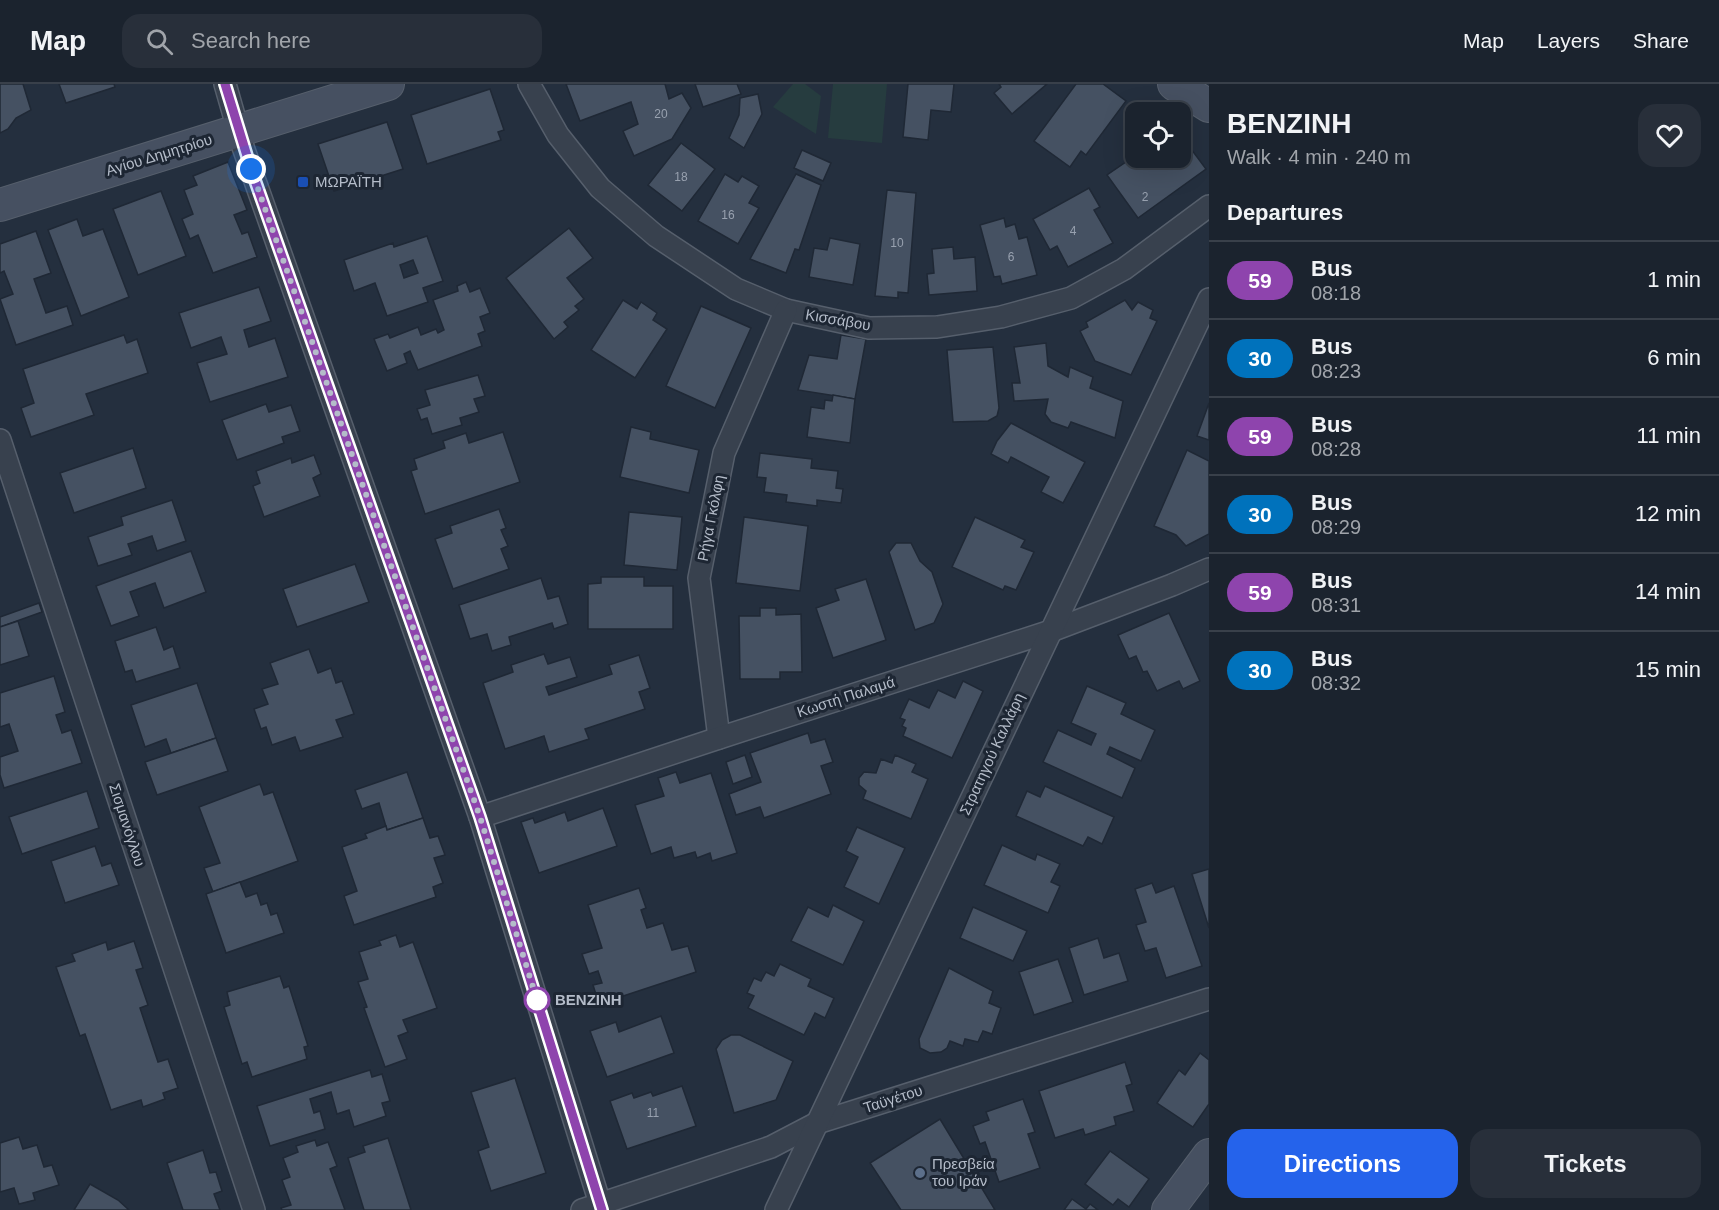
<!DOCTYPE html>
<html lang="en">
<head>
<meta charset="utf-8">
<style>
  body { margin:0; font-family:Arial,sans-serif; background:#282f3a; color:#f1f3f6; height:100vh; display:flex; flex-direction:column; font-size:22px; white-space:nowrap }
  * { box-sizing:border-box; margin:0 }
  p { font-size:20px; color:#a0a4aa }
  .icon { flex:none; width:33px; height:33px; fill:none; stroke:currentColor; stroke-width:2; stroke-linecap:round; stroke-linejoin:round }
  .map { position:relative; flex:1; overflow:hidden }
  .sheet { display:flex; flex-direction:column; background:#1b232e; width:510px }
  .sheet>* { flex:none }
  .badge { padding:0 12px; border-radius:20px; font-size:21px; line-height:39px }
  .tools { position:absolute; left:1125px; top:18px; display:grid; gap:12px }
  .tools a { display:grid; place-items:center; width:66px; height:66px; border-radius:12px; background:#1b232e; box-shadow:0 6px 24px #0002,0 0 0 2px #39404a; font-size:30px }
  .you { position:absolute; width:30px; height:30px; margin:-15px; border:4px solid #fff; border-radius:50%; background:#1a73e8; box-shadow:0 0 0 9px #1a73e833 }
  .map>.badge { position:absolute; translate:-50% -50%; box-shadow:0 0 0 3px #fff }
  h2 { padding:0 18px; font-size:22px; line-height:54px }
  .round { display:grid; place-items:center; flex:none; width:63px; height:63px; border-radius:18px; background:#282f3a }
  .head { display:flex; align-items:center; justify-content:space-between; height:102px; padding:0 18px }
  h1 { font-size:28px; font-weight:600; line-height:45px }
  .button { display:flex; gap:12px; margin-top:auto; padding:12px 18px }
  .button a { flex:1; height:69px; border-radius:18px; background:#2563eb; color:#fff; font-size:24px; font-weight:600; line-height:69px; text-align:center }
  .button a+a { background:#282f3a; color:#f1f3f6 }
  ul { padding:0; list-style:none }
  li { display:flex; align-items:center; gap:18px; height:78px; padding:0 18px; border-top:2px solid #39404a }
  li div { flex:1 }
  li b { display:block; font-size:22px }
  li em { font-style:normal }
  li .badge { min-width:66px; font-weight:700; text-align:center }
  header { display:flex; align-items:center; gap:36px; box-sizing:border-box; height:84px; padding:0 30px; background:#1b232e; border-bottom:2px solid #39404a }
  header strong { font-size:28px }
  nav { display:flex; gap:33px; margin-inline-start:auto; font-size:21px }
  .search { width:420px; height:54px; background:#282f3a; display:flex; align-items:center; gap:15px; box-sizing:border-box; padding:0 21px; border-radius:18px; color:#a0a4aa; font-size:22px }
  main { display:flex; flex:1; min-height:0 }
  .map>svg:first-child { display:block }
</style>
</head>
<body>
<header>
<strong>Map</strong>
<div class="search"><svg class="icon" aria-label="search" viewBox="0 0 24 24"><circle cx="10" cy="10" r="6"/><path d="M15 15l6 6"/></svg>Search here</div>
<nav><a>Map</a><a>Layers</a><a>Share</a></nav>
</header>
<main>
<div class="map">
<svg width="1209" height="1126" viewBox="0 0 1209 1126">
  <rect width="100%" height="100%" fill="#242f3e"/>
  <g fill="#263c3f">
    <polygon points="793,0 805,0 821,12 816,50 773,23"/>
    <polygon points="833,0 887,0 882,59 828,54"/>
  </g>
  <g fill="#455162" stroke="#1f2835" stroke-width="1.5" fill-rule="evenodd">
    <polygon points="0,0 23,0 31,26 16,34 8,45 0,49"/>
    <polygon points="59,0 114,0 115,3 66,19"/>
    <polygon points="566,0 665,0 669,15 682,9 691,24 672,55 634,72 623,47 638,40 631,18 580,37"/>
    <polygon points="695,0 737,0 741,10 703,23"/>
    <polygon points="908,0 954,0 951,28 931,26 928,56 903,53"/>
    <polygon points="999,0 1047,0 1012,30 994,9 1001,3"/>
    <polygon points="1076,0 1103,0 1126,17 1086,71 1081,67 1070,83 1034,57"/>
    <polygon points="490,5 504,46 498,48 501,56 427,80 411,31"/>
    <polygon points="758,10 762,30 744,64 729,54 739,31 740,14"/>
    <polygon points="387,38 403,85 334,107 318,60"/>
    <polygon points="1180,50 1206,85 1138,134 1107,91 1133,73 1125,62 1136,55 1136,74 1180,74"/>
    <polygon points="681,59 715,85 682,127 648,101"/>
    <polygon points="802,66 831,79 823,97 794,84"/>
    <polygon points="228,78 247,126 234,131 242,150 248,148 257,173 213,189 198,151 190,155 182,135 193,130 184,106 197,101 193,92"/>
    <polygon points="725,90 738,98 742,92 759,102 749,119 759,124 738,160 698,137"/>
    <polygon points="796,90 821,101 799,166 795,165 786,189 750,175"/>
    <polygon points="1089,104 1100,123 1094,126 1113,159 1068,183 1057,162 1050,166 1033,135"/>
    <polygon points="887,106 916,109 908,209 898,208 898,214 875,212"/>
    <polygon points="161,107 186,172 138,191 113,125"/>
    <polygon points="1004,134 1006,143 1015,140 1019,155 1027,153 1037,191 1002,200 1000,192 994,193 980,141"/>
    <polygon points="77,135 83,152 103,145 129,213 81,232 48,146"/>
    <polygon points="569,144 593,174 567,194 584,215 575,222 579,226 564,238 568,243 554,255 506,194"/>
    <polygon points="36,147 51,189 34,195 46,229 67,222 73,241 16,261 0,215 13,210 4,187 0,189 0,160"/>
    <path d="M 427,152 L 443,197 L 423,204 L 428,218 L 387,232 L 375,199 L 354,207 L 344,176 L 393,159 L 394,163 ZM 413,176 L 418,189 L 404,194 L 400,181 Z"/>
    <polygon points="830,154 860,160 853,201 809,193 814,164 827,166"/>
    <polygon points="953,163 954,175 975,173 977,207 929,211 927,190 934,189 932,165"/>
    <polygon points="466,198 470,208 480,204 490,229 480,233 485,247 478,250 482,262 418,286 410,267 404,270 407,279 387,287 374,255 388,250 390,254 418,243 421,251 436,245 438,249 444,246 433,216 458,207 457,202"/>
    <polygon points="259,203 271,237 244,246 249,263 275,254 288,293 210,318 197,279 227,270 221,253 191,264 179,229"/>
    <polygon points="623,216 637,225 641,218 657,229 653,236 667,245 635,294 591,266"/>
    <polygon points="1125,216 1132,226 1138,218 1153,226 1150,234 1157,237 1131,291 1095,277 1080,247 1088,243 1086,238"/>
    <polygon points="701,222 751,244 715,324 666,302"/>
    <polygon points="124,251 127,259 137,255 148,289 86,310 94,331 31,353 21,324 34,319 23,285"/>
    <polygon points="841,251 866,255 855,315 798,306 809,271 837,275"/>
    <polygon points="1046,259 1048,282 1068,293 1070,283 1093,293 1090,304 1123,317 1115,354 1071,338 1068,344 1051,338 1045,330 1048,315 1014,317 1012,299 1020,299 1014,263"/>
    <polygon points="993,263 999,324 997,332 988,337 953,338 947,266"/>
    <polygon points="478,291 485,312 474,315 479,328 460,334 462,341 432,350 427,334 421,336 417,325 430,321 425,306"/>
    <polygon points="833,311 855,315 850,359 807,353 811,323 824,325 825,316 832,317"/>
    <polygon points="1209,319 1209,356 1197,352"/>
    <polygon points="266,320 269,328 291,321 300,347 282,353 284,359 237,376 222,336"/>
    <polygon points="1011,339 1085,378 1063,419 1041,408 1049,393 1011,373 1008,379 991,370 997,357"/>
    <polygon points="631,343 651,348 650,355 699,366 689,409 620,393"/>
    <polygon points="503,348 520,398 425,430 411,387 417,385 414,375 445,364 443,357 466,349 469,359"/>
    <polygon points="133,364 146,404 74,429 60,389"/>
    <polygon points="1187,366 1209,377 1209,450 1186,462 1176,451 1154,442"/>
    <polygon points="760,369 812,375 811,384 838,387 836,404 843,405 841,419 817,416 817,422 786,418 787,411 764,408 766,394 757,393"/>
    <polygon points="314,371 321,390 313,394 320,412 264,433 253,402 260,399 256,387 291,374 292,379"/>
    <polygon points="172,416 186,457 157,467 152,452 128,460 132,471 98,482 88,453 123,441 121,433"/>
    <polygon points="499,425 506,444 501,446 508,462 501,465 509,485 453,505 435,455 452,449 450,442"/>
    <polygon points="629,428 682,433 677,486 624,481"/>
    <polygon points="744,433 808,442 800,507 736,499"/>
    <polygon points="975,433 1025,456 1021,463 1034,468 1016,506 1005,502 1003,506 952,483"/>
    <polygon points="896,459 911,459 920,477 932,488 943,520 934,539 915,546 889,468"/>
    <polygon points="191,467 206,508 164,524 155,499 130,508 139,532 111,542 96,502"/>
    <polygon points="355,480 369,518 297,543 283,505"/>
    <polygon points="601,493 644,493 644,502 673,502 673,545 588,545 588,500 601,499"/>
    <polygon points="541,494 548,515 559,512 568,540 554,545 552,539 509,553 511,561 492,567 487,550 470,555 459,521"/>
    <polygon points="866,495 886,556 833,574 816,524 839,516 835,505"/>
    <polygon points="39,519 42,528 0,543 0,533"/>
    <polygon points="760,524 776,524 776,531 801,530 802,588 780,588 780,595 740,595 739,532 760,532"/>
    <polygon points="1169,529 1200,597 1183,605 1179,597 1157,607 1147,587 1143,588 1136,572 1129,575 1118,551"/>
    <polygon points="18,537 29,572 0,581 0,543"/>
    <polygon points="156,543 164,566 173,562 180,584 136,598 132,586 125,588 115,557"/>
    <polygon points="309,565 318,589 331,584 336,599 342,597 354,630 336,636 343,653 300,667 295,653 272,661 266,643 261,645 254,625 268,620 262,605 278,600 270,579"/>
    <polygon points="544,570 548,580 570,573 577,593 546,603 549,611 612,590 609,581 639,571 650,604 639,608 645,625 585,645 589,655 549,668 544,652 505,665 483,599 513,588 511,581"/>
    <polygon points="54,592 65,628 56,631 62,649 71,646 82,679 4,704 0,691 0,673 18,667 9,640 0,643 0,609"/>
    <polygon points="963,597 983,607 952,674 903,652 906,644 902,642 905,636 900,634 909,615 929,624 938,606 955,614"/>
    <polygon points="197,599 216,654 171,669 166,655 145,663 131,621"/>
    <polygon points="1087,602 1126,619 1121,630 1155,646 1141,677 1110,663 1107,670 1135,684 1122,714 1043,678 1058,646 1091,661 1096,650 1071,639"/>
    <polygon points="808,649 811,659 825,655 833,678 821,682 831,710 764,734 760,723 736,731 729,710 761,698 750,669"/>
    <polygon points="216,654 228,687 157,711 145,678"/>
    <polygon points="745,671 752,693 733,700 726,678"/>
    <polygon points="895,671 916,680 912,688 928,695 911,735 863,715 866,707 859,701 859,694 864,688 876,689 881,675 892,679"/>
    <polygon points="407,688 423,734 387,746 379,719 362,725 355,706"/>
    <polygon points="676,688 680,699 711,689 737,769 712,777 710,769 697,774 695,768 674,774 671,763 651,770 635,721 664,712 658,694"/>
    <polygon points="260,700 264,711 273,708 298,777 213,808 204,784 220,779 199,723"/>
    <polygon points="1045,702 1114,733 1102,760 1088,753 1083,762 1016,732 1027,707 1040,713"/>
    <polygon points="87,707 99,744 22,770 9,733"/>
    <polygon points="603,724 617,762 539,789 521,738 533,734 535,739 565,728 568,737"/>
    <polygon points="423,734 430,754 438,752 445,771 434,774 443,799 433,803 436,813 354,841 344,812 357,807 342,763 367,754 365,750 386,742 387,746"/>
    <polygon points="857,743 905,764 879,820 844,803 858,773 846,767"/>
    <polygon points="1002,761 1035,776 1037,770 1060,780 1051,798 1060,802 1048,829 984,801"/>
    <polygon points="95,762 102,782 111,779 119,801 65,819 51,777"/>
    <polygon points="1209,785 1209,844 1192,790"/>
    <polygon points="240,798 246,813 257,809 261,821 267,819 271,831 277,829 284,849 226,869 206,810"/>
    <polygon points="1152,799 1156,809 1174,802 1202,882 1166,894 1156,864 1145,867 1136,841 1146,838 1135,805"/>
    <polygon points="639,804 646,824 641,826 647,844 663,839 672,866 688,862 696,888 599,920 593,901 602,899 598,887 589,890 582,870 602,864 588,821"/>
    <polygon points="833,821 864,837 843,881 791,857 808,823 828,833"/>
    <polygon points="973,823 1027,847 1013,877 960,854"/>
    <polygon points="396,851 400,863 413,858 437,924 403,936 408,948 398,952 407,975 385,983 364,924 367,923 358,898 368,895 359,868 381,861 379,857"/>
    <polygon points="1098,854 1104,874 1119,869 1128,897 1084,911 1069,864"/>
    <polygon points="134,857 143,884 136,886 148,921 140,924 158,978 168,975 178,1004 163,1009 165,1015 143,1023 141,1016 111,1026 85,950 80,952 56,883 75,877 72,870 106,858 108,866"/>
    <polygon points="1058,875 1073,918 1034,931 1019,888"/>
    <polygon points="780,880 811,895 808,902 834,914 825,934 815,929 804,951 748,924 754,912 747,909 754,894 761,897 766,888 774,892"/>
    <polygon points="949,884 993,907 989,919 1001,924 992,950 983,947 978,958 965,955 963,962 950,957 947,964 941,968 930,969 920,964 919,955"/>
    <polygon points="280,892 284,904 289,902 308,962 304,963 307,975 252,993 247,978 242,980 224,923 230,921 227,908"/>
    <polygon points="661,932 674,969 607,993 590,947 616,938 619,948"/>
    <polygon points="731,951 740,951 793,977 776,1016 734,1029 716,965 722,956"/>
    <polygon points="1200,969 1209,976 1209,1020 1193,1043 1157,1019 1179,986 1185,991"/>
    <polygon points="1125,978 1132,1000 1126,1002 1134,1027 1114,1033 1116,1041 1085,1051 1083,1045 1055,1054 1039,1007"/>
    <polygon points="370,986 372,993 382,990 390,1017 382,1019 386,1032 354,1043 349,1026 337,1030 331,1008 310,1015 314,1029 320,1027 325,1045 270,1062 257,1022"/>
    <polygon points="515,994 546,1089 491,1107 478,1067 489,1063 471,1008"/>
    <polygon points="682,1002 696,1042 627,1065 610,1017 632,1009 634,1014 651,1008 653,1012"/>
    <polygon points="1023,1015 1035,1048 1028,1050 1040,1084 999,1098 985,1058 980,1060 973,1042 989,1036 986,1028"/>
    <polygon points="940,1035 995,1126 901,1126 870,1079"/>
    <polygon points="19,1053 23,1065 37,1061 44,1083 52,1081 59,1101 33,1109 35,1116 19,1120 14,1104 0,1108 0,1059"/>
    <polygon points="388,1054 411,1126 364,1126 348,1074 365,1068 363,1062"/>
    <polygon points="315,1056 317,1062 328,1058 337,1082 330,1085 345,1126 282,1126 281,1124 291,1121 282,1096 290,1093 283,1074 298,1068 296,1062"/>
    <polygon points="203,1066 210,1089 216,1088 222,1107 214,1110 220,1126 183,1126 167,1079"/>
    <polygon points="1110,1067 1149,1095 1129,1123 1118,1115 1113,1121 1085,1100"/>
    <polygon points="90,1100 118,1116 129,1126 74,1126"/>
    <polygon points="1072,1115 1086,1125 1090,1120 1098,1126 1064,1126"/>
  </g>
  <g fill="none" stroke-linecap="round" stroke-linejoin="round">
    <defs>
      <g id="street">
        <polyline points="225,0 243,63 480,733 602,1126"/>
        <polyline points="529,0 558,51 600,104 656,152 736,205 786,226 869,244 937,243 1001,233 1071,214 1124,185 1209,122"/>
        <polyline points="0,356 254,1126"/>
        <polyline points="719,654 699,494 724,369 786,226"/>
        <polyline points="480,733 719,654 1051,547 1172,501 1209,485"/>
        <polyline points="582,1126 771,1063 817,1039 1209,915"/>
        <polyline points="776,1126 1209,215"/>
      </g>
      <g id="secondary">
        <polyline points="1174,0 1209,22"/>
        <polyline points="0,121 388,0"/>
        <polyline points="1168,1126 1209,1071"/>
      </g>
    </defs>
    <use href="#street" stroke="#565f6c" stroke-width="24"/>
    <use href="#secondary" stroke="#565f6c" stroke-width="34"/>
    <use href="#street" stroke="#38414e" stroke-width="21"/>
    <use href="#secondary" stroke="#465061" stroke-width="32"/>
  </g>
  <g fill="none" stroke-linecap="round" stroke-linejoin="round">
    <defs>
      <polyline id="line" points="225,0 251,85 480,733 602,1126"/>
    </defs>
    <use href="#line" stroke="#fff" stroke-width="14"/>
    <use href="#line" stroke="#8e44ad" stroke-width="9"/>
    <polyline stroke="#b4bcc9" stroke-width="6" stroke-dasharray="0 10.8" points="251,85 480,733 537,916"/>
  </g>
  <rect fill="#1a4fb4" stroke="#1d2633" stroke-width="2" x="297" y="92" width="12" height="12" rx="3"/>
  <circle fill="#fff" stroke="#8e44ad" stroke-width="3" cx="537" cy="916" r="12"/>
  <circle fill="#5c6f8a" stroke="#1d2633" stroke-width="2" cx="920" cy="1089" r="6"/>
  <g text-anchor="middle" stroke-width="6" stroke-linejoin="round" paint-order="stroke">
    <g font-size="12" fill="#98a1af">
      <text x="661" y="34">20</text>
      <text x="681" y="97">18</text>
      <text x="1145" y="117">2</text>
      <text x="728" y="135">16</text>
      <text x="1073" y="151">4</text>
      <text x="897" y="163">10</text>
      <text x="1011" y="177">6</text>
      <text x="653" y="1033">11</text>
    </g>
    <g font-size="15" fill="#b4bcc9" stroke="#1d2633">
      <text transform="translate(159 71) rotate(-17)" y="5">Αγίου Δημητρίου</text>
      <text transform="translate(838 236) rotate(10)" y="5">Κισσάβου</text>
      <text transform="translate(711 434) rotate(-79)" y="5">Ρήγα Γκόλφη</text>
      <text transform="translate(846 613) rotate(-18)" y="5">Κωστή Παλαμά</text>
      <text transform="translate(992 670) rotate(-65)" y="5">Στρατηγού Καλλάρη</text>
      <text transform="translate(127 741) rotate(72)" y="5">Σισμανόγλου</text>
      <text transform="translate(893 1015) rotate(-18)" y="5">Ταϋγέτου</text>
    </g>
    <g font-size="15" fill="#b4bcc9" stroke="#1d2633" text-anchor="start">
      <text x="315" y="103">ΜΩΡΑΪΤΗ</text>
      <text x="932" y="1085">Πρεσβεία<tspan x="932" dy="17">του Ιράν</tspan></text>
    </g>
    <g font-size="15" font-weight="bold" fill="#b4bcc9" stroke="#1d2633" text-anchor="start">
      <text x="555" y="921">ΒΕΝΖΙΝΗ</text>
    </g>
  </g>
</svg>
<div class="tools">
<a><svg class="icon" aria-label="locate" viewBox="0 0 24 24"><circle cx="12" cy="12" r="6"/><path d="M12 2v4M12 18v4M2 12h4M18 12h4"/></svg></a>
</div>
<div class="you" style="left:251px;top:85px"></div>
</div>
<section class="sheet">
<div class="head"><div><h1>ΒΕΝΖΙΝΗ</h1><p>Walk · 4 min · 240 m</p></div><a class="round"><svg class="icon" aria-label="heart" viewBox="0 0 24 24"><path d="M12 20l-8-8c-3-5 5-10 8-4 3-6 11-1 8 4z"/></svg></a></div>
<h2>Departures</h2>
<ul>
<li><span class="badge" style="background:#8e44ad;color:#fff">59</span><div><b>Bus</b><p>08:18</p></div><em>1 min</em></li>
<li><span class="badge" style="background:#0072bc;color:#fff">30</span><div><b>Bus</b><p>08:23</p></div><em>6 min</em></li>
<li><span class="badge" style="background:#8e44ad;color:#fff">59</span><div><b>Bus</b><p>08:28</p></div><em>11 min</em></li>
<li><span class="badge" style="background:#0072bc;color:#fff">30</span><div><b>Bus</b><p>08:29</p></div><em>12 min</em></li>
<li><span class="badge" style="background:#8e44ad;color:#fff">59</span><div><b>Bus</b><p>08:31</p></div><em>14 min</em></li>
<li><span class="badge" style="background:#0072bc;color:#fff">30</span><div><b>Bus</b><p>08:32</p></div><em>15 min</em></li>
</ul>
<div class="button"><a>Directions</a><a>Tickets</a></div>
</section>
</main>
</body>
</html>
